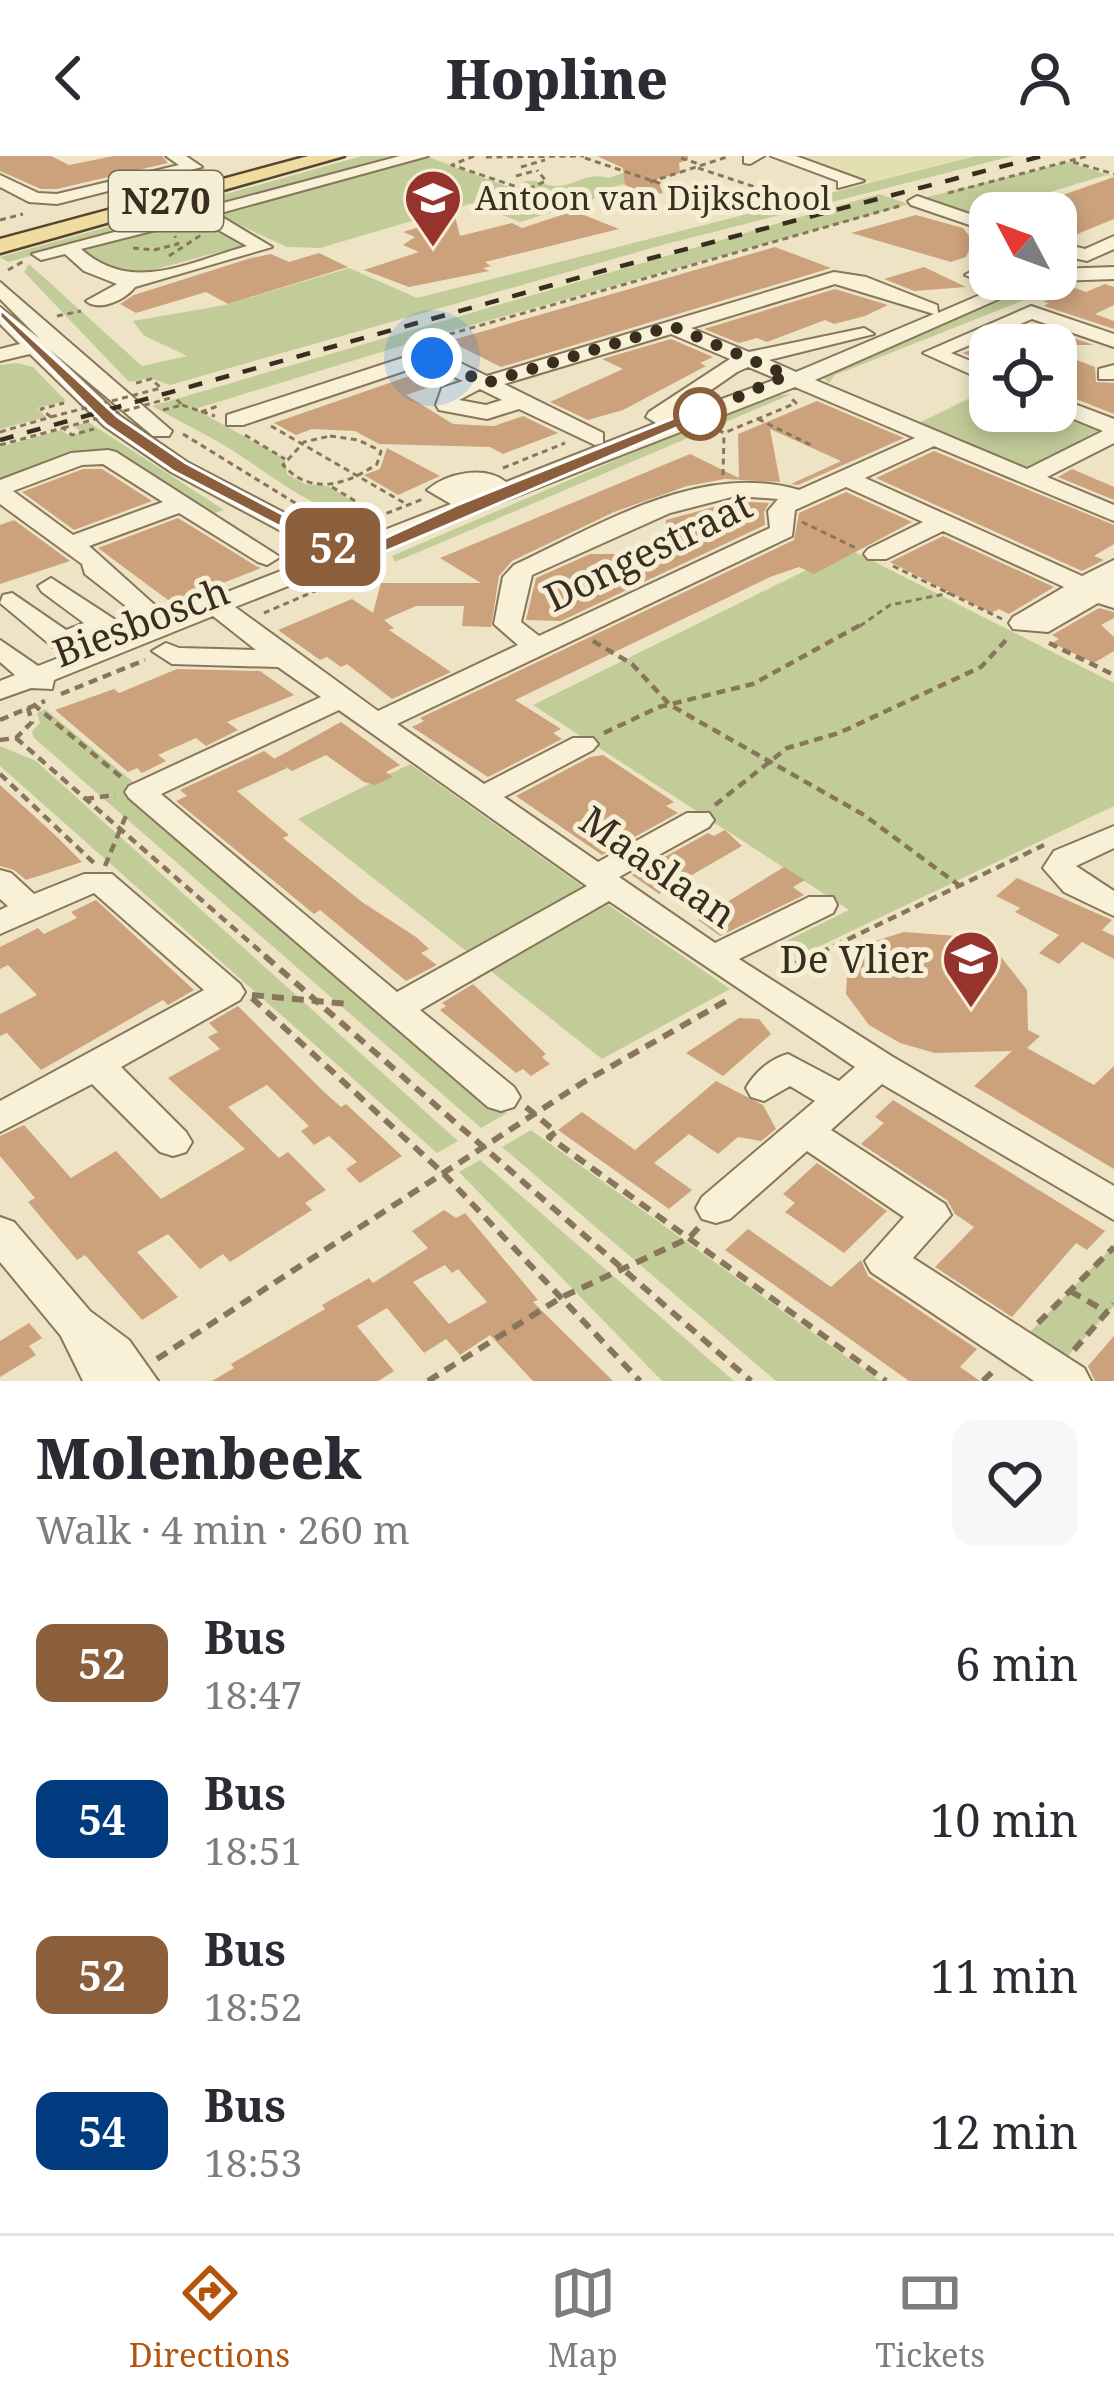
<!DOCTYPE html>
<html lang="en">
<head>
<meta charset="utf-8">
<style>
  body { margin:0; font-family:"Noto Serif",serif; background:#f7f7f7; color:#2b2b33; height:100vh; display:flex; flex-direction:column; font-size:45px; white-space:nowrap }
  * { box-sizing:border-box; margin:0 }
  p { font-size:39px; color:#7c7c81 }
  .icon { flex:none; width:66px; height:66px; fill:none; stroke:currentColor; stroke-width:2; stroke-linecap:round; stroke-linejoin:round }
  .map { position:relative; height:1225px; overflow:hidden }
  .drawer { display:flex; flex-direction:column; background:#fff; flex:1 }
  .drawer>* { flex:none }
  .badge { padding:0 24px; border-radius:18px; font-size:42px; line-height:78px }
  .needle { width:78px; rotate:311deg }
  .tools { position:absolute; left:969px; top:36px; display:grid; gap:24px }
  .tools a { display:grid; place-items:center; width:108px; height:108px; border-radius:24px; background:#fff; box-shadow:0 6px 18px #0003; font-size:60px }
  .you { position:absolute; width:60px; height:60px; margin:-30px; border:9px solid #fff; border-radius:50%; background:#1a73e8; box-shadow:0 0 0 18px #1a73e833 }
  .map>.badge { position:absolute; translate:-50% -50%; box-shadow:0 0 0 6px #fff }
  .round { display:grid; place-items:center; flex:none; width:126px; height:126px; border-radius:24px; background:#f7f7f7 }
  .overview { display:flex; align-items:center; justify-content:space-between; height:204px; padding:0 36px }
  h1 { font-size:57px; font-weight:800; line-height:90px }
  ul { padding:0; list-style:none }
  li { display:flex; align-items:center; gap:36px; height:156px; padding:0 36px }
  li div { flex:1 }
  li b { display:block; font-size:45px }
  li em { font-style:normal }
  li .badge { min-width:132px; font-weight:700; text-align:center }
  header { display:flex; justify-content:space-between; align-items:center; height:156px; padding:0 36px; background:#fff; font-size:54px; font-weight:800 }
  .dock { display:flex; justify-content:space-around; align-items:center; height:168px; border-top:3px solid #e1e1e2; background:#fff; font-size:33px; color:#7c7c81 }
  .dock a { display:grid; justify-items:center; gap:6px }
  .dock .active { color:#b45309 }
  .map>svg:first-child { display:block }
</style>
</head>
<body>
<header><svg class="icon" aria-label="back" viewBox="0 0 24 24"><path d="M15 5l-7 7 7 7"/></svg>Hopline<svg class="icon" aria-label="person" viewBox="0 0 24 24"><circle cx="12" cy="8" r="4"/><path d="M4 21q1-7 8-7t8 7"/></svg></header>
<div class="map">
<svg width="1114" height="1225" viewBox="0 0 1114 1225">
  <rect width="100%" height="100%" fill="#eee4c5"/>
  <polygon fill="#e3dfb2" points="807,0 976,0 870,26 795,2"/>
  <g fill="#c2cc99">
    <polygon points="362,0 400,0 8,106 0,101"/>
    <path d="M 426,0 L 519,35 L 532,31 L 523,26 C 539,22 540,29 555,30 C 574,31 587,15 608,22 L 623,17 L 641,24 L 600,34 L 594,43 L 520,66 L 473,47 L 320,92 L 287,91 L 216,58 Z"/>
    <polygon points="976,0 1013,0 666,88 170,229 150,222 129,226 24,116 29,108 142,210 187,200 143,179 133,165 225,149 349,112 417,142"/>
    <polygon points="1069,6 1114,21 1106,19 991,54 977,62 919,43"/>
    <path d="M 879,38 L 909,48 L 440,178 L 195,253 L 285,303 L 287,318 L 305,328 L 328,330 L 381,363 C 324,362 289,332 244,302 C 215,282 182,267 152,250 Z"/>
    <polygon points="201,62 252,87 127,121 66,97"/>
    <polygon points="1080,122 835,219 829,227 820,219 1054,123"/>
    <polygon points="17,207 33,211 66,245 37,252 46,261 0,273 0,209"/>
    <polygon points="990,232 990,255 1056,255 1105,271 1027,313 919,267"/>
    <polygon points="792,238 395,406 392,400 765,240"/>
    <polygon points="88,266 224,354 214,357 186,340 174,341 106,292 0,327 0,291 61,274 70,280 81,276 74,270"/>
    <polygon points="849,393 1114,527 1114,650 797,801 778,789 849,754 533,549"/>
    <polygon points="45,553 138,630 143,655 478,939 507,957 481,972 34,582 32,575 40,567 37,557"/>
    <polygon points="0,590 36,605 458,985 437,997 0,610"/>
    <polygon points="410,608 585,732 470,798 298,663"/>
    <polygon points="603,745 730,833 602,903 487,812"/>
    <polygon points="531,974 880,1225 776,1225 502,991"/>
    <polygon points="480,1004 734,1225 662,1225 459,1016"/>
    <polygon points="1114,1089 1114,1150 1067,1201 1029,1177"/>
  </g>
  <g fill="#cba27b" fill-rule="evenodd">
    <polygon points="0,0 51,0 69,9 114,0 162,0 168,7 57,33 41,33 0,15"/>
    <polygon points="597,0 688,0 688,4 679,7 680,17 657,23 663,37 650,40 625,29 623,12"/>
    <polygon points="1114,21 1114,63 1065,83 1056,82 1056,57 1012,57"/>
    <polygon points="574,55 619,73 485,106 491,110 483,112 489,115 409,131 364,114 419,96 403,89 415,81 403,76 455,60 460,80 512,67 522,72"/>
    <polygon points="916,59 963,72 973,85 966,101 951,106 851,77"/>
    <polygon points="775,91 831,112 501,211 449,185"/>
    <polygon points="319,97 348,111 228,148 206,136 136,157 120,148 134,139 251,102 271,98 289,106"/>
    <polygon points="924,111 966,131 914,135 884,123"/>
    <polygon points="1105,128 1114,131 1114,149 1095,158 1114,165 1114,173 1044,150 1049,147 1043,146 1075,132 1086,136"/>
    <polygon points="835,133 888,149 865,160 834,168 825,164 767,186 757,182 739,187 704,173"/>
    <polygon points="1032,168 1094,189 990,189 990,208 963,197"/>
    <polygon points="671,183 713,201 700,207 706,210 623,254 588,264 550,246 623,213 602,203"/>
    <polygon points="1074,203 1095,211 1096,226 1114,227 1114,258 1056,235 1056,211"/>
    <polygon points="418,217 439,228 406,239 453,268 494,270 523,260 558,277 503,298 490,291 379,288 355,275 312,273 296,279 274,267"/>
    <polygon points="817,245 904,282 798,329 791,328 841,305 770,273 780,326 725,323 687,330 614,356 512,405 499,420 491,471 462,470 464,450 416,450 384,464 394,472 389,474 451,516 392,543 347,508 341,511 327,501 320,504 278,474 352,443 373,457 381,427 481,427 440,402 690,298 739,322 738,278"/>
    <polygon points="387,292 440,320 398,339 364,319 380,313"/>
    <polygon points="934,295 1114,369 1114,388 1094,400 1104,404 1082,415 876,322"/>
    <polygon points="83,313 102,313 152,345 74,374 22,336"/>
    <polygon points="1072,313 1114,331 1114,344 1058,321"/>
    <polygon points="846,336 912,366 814,418 799,411 770,421 515,544 561,573 553,577 562,583 488,621 412,571 424,565 420,562 794,384 799,357"/>
    <polygon points="736,345 769,347 764,356 765,369 561,465 526,464 536,422 590,398 664,398 666,364"/>
    <polygon points="178,362 256,410 261,412 172,447 98,392"/>
    <polygon points="14,364 70,405 0,428 0,369"/>
    <polygon points="943,380 1054,431 1009,458 999,453 991,457 890,406"/>
    <polygon points="1099,452 1114,456 1114,462 1101,469 1114,481 1114,495 1094,507 1052,487 1059,483 1052,479"/>
    <polygon points="177,513 260,515 294,539 227,566 238,574 206,590 196,582 158,599 166,605 142,617 137,612 128,616 55,554 114,533 119,537"/>
    <polygon points="341,566 400,609 386,616 393,621 375,629 364,626 326,599 292,615 274,603"/>
    <polygon points="264,595 287,612 237,635 289,679 283,682 362,746 416,781 429,793 421,797 437,809 406,825 320,754 314,758 176,645 187,640 180,634"/>
    <polygon points="603,599 674,646 666,650 678,657 602,699 516,640 590,601"/>
    <polygon points="0,629 55,679 82,706 26,724 14,714 0,710"/>
    <polygon points="725,674 742,690 659,738 632,719 708,677 714,680"/>
    <polygon points="784,711 805,724 793,731 804,739 720,780 698,764"/>
    <polygon points="1017,722 1112,764 1102,774 1114,780 1114,803 1082,786 1059,808 1039,797 1059,779 1015,756 1020,752 996,740"/>
    <polygon points="96,744 194,834 168,849 163,844 41,914 7,877 0,880 0,858 37,839 8,809 0,813 0,791 38,772 44,778 77,762 71,756"/>
    <polygon points="904,776 970,781 993,791 1027,834 1028,874 1040,880 1027,892 1094,929 1114,910 1114,1013 974,930 1012,895 935,897 900,887 869,869 846,838 847,819 854,802 875,785"/>
    <polygon points="473,828 546,898 542,901 550,908 531,920 523,913 516,917 440,854 446,850 442,847"/>
    <polygon points="238,850 323,935 341,951 346,948 402,1000 360,1027 346,1013 357,1006 329,980 314,989 301,975 309,970 267,929 228,951 279,1002 288,996 326,1034 305,1047 312,1054 230,1106 223,1098 200,1113 168,1078 137,1096 178,1141 142,1164 85,1099 77,1104 28,1046 35,1042 0,1000 0,980 24,969 71,1022 116,995 161,1043 245,993 168,922 220,893 208,881 218,876 209,867"/>
    <polygon points="739,862 759,863 771,878 723,920 686,897"/>
    <polygon points="716,925 763,949 776,973 761,985 738,981 718,998 689,978 654,1007 692,1034 669,1053 558,974 582,956 635,994"/>
    <polygon points="893,944 932,968 1105,1075 1087,1094 1076,1087 1012,1161 935,1111 974,1071 955,1058 947,1044 861,988 884,967 875,961"/>
    <polygon points="817,1007 887,1055 844,1097 785,1056 795,1047 783,1038"/>
    <path d="M 444,1054 L 456,1062 L 465,1057 L 538,1144 L 533,1146 L 613,1225 L 533,1225 L 490,1179 L 460,1199 L 446,1183 L 424,1197 L 387,1152 L 357,1170 L 394,1215 L 378,1225 L 212,1225 L 234,1212 L 231,1208 L 325,1153 L 322,1149 L 369,1122 L 373,1127 L 428,1092 L 412,1075 ZM 445,1109 L 452,1117 L 458,1113 L 487,1146 L 449,1168 L 413,1126 Z"/>
    <polygon points="748,1073 831,1131 861,1104 868,1120 977,1193 960,1211 980,1225 909,1225 725,1094"/>
    <polygon points="29,1167 42,1182 29,1190 36,1199 0,1221 0,1185"/>
    <polygon points="1114,1180 1114,1225 1095,1225 1088,1210"/>
  </g>
  <g fill="none" stroke-linecap="round" stroke-linejoin="round">
    <defs>
      <g id="minor">
        <polygon points="166,0 186,0 202,11 57,48 29,46 0,31 0,19 38,37 57,38 179,9"/>
        <path d="M 400,0 L 428,0 L 217,58 L 272,91 L 135,131 C 125,144 99,156 86,145 L 117,128 L 84,115 L 65,98 L 41,104 L 32,98 ZM 199,63 L 247,90 C 189,106 132,139 81,93 Z"/>
        <polygon points="744,0 764,0 750,8 744,7"/>
        <polygon points="771,0 796,0 864,25 838,32 838,25"/>
        <polygon points="917,40 990,65 990,76 911,49 908,45"/>
        <polygon points="1114,80 1114,93 1087,105 1056,98 1056,86 1085,93"/>
        <path d="M 990,105 L 990,123 L 1000,123 L 1001,130 L 1017,123 L 1044,123 L 815,224 L 1027,313 L 1103,275 L 1054,255 L 1056,241 L 1114,263 L 1114,287 L 1047,321 L 1114,349 L 1114,365 L 934,290 L 865,322 L 1082,420 L 1114,404 L 1114,452 L 1098,447 L 1048,476 L 1013,473 L 1009,467 L 1013,461 L 1064,431 L 943,375 L 886,403 L 868,403 L 864,398 L 868,393 L 923,366 L 846,331 L 795,354 L 792,380 L 397,568 L 484,628 L 573,582 L 593,582 L 598,588 L 593,594 L 504,641 L 598,706 L 687,657 L 709,657 L 714,664 L 709,671 L 619,721 L 715,787 L 809,741 L 833,741 L 837,749 L 833,757 L 739,803 L 893,901 L 1114,1030 L 1114,1064 L 882,928 L 831,974 L 945,1048 L 951,1059 L 913,1102 L 1084,1212 L 1091,1225 L 1034,1225 L 871,1116 L 865,1105 L 904,1061 L 807,995 L 730,1063 L 716,1067 L 702,1063 L 696,1052 L 702,1041 L 815,945 L 790,930 L 764,945 L 751,941 L 746,932 C 755,916 770,903 788,898 L 839,925 L 855,911 L 609,745 L 420,854 L 514,931 L 520,941 L 514,951 L 501,955 L 488,951 L 129,642 L 125,636 L 129,630 L 321,541 L 278,511 L 172,508 L 152,495 L 166,487 L 179,492 L 256,494 L 213,460 L 54,524 L 52,533 L 31,532 L 0,543 L 0,525 L 15,519 L 0,506 L 0,484 L 38,510 L 324,398 L 171,316 L 104,270 L 30,198 L 0,205 L 0,193 L 20,188 L 0,168 L 0,151 L 40,183 L 0,143 L 0,126 L 172,275 L 169,280 L 153,280 L 49,193 L 120,260 L 187,306 L 346,389 L 451,348 L 427,334 C 447,317 485,309 506,326 L 656,267 L 646,261 L 649,256 L 730,203 L 671,178 L 504,228 L 603,277 L 603,287 L 595,289 L 519,253 L 487,263 L 439,254 L 436,249 L 442,232 L 463,225 L 425,208 L 243,269 L 227,269 L 227,259 L 424,195 L 446,200 L 487,220 L 834,116 L 866,121 L 937,149 L 938,157 L 996,132 L 965,119 ZM 835,128 L 934,158 L 796,216 L 769,204 L 874,178 L 864,172 L 749,196 L 691,172 ZM 748,211 L 777,223 L 672,261 L 737,216 ZM 795,231 L 915,282 L 799,334 C 701,305 600,369 514,409 L 503,421 L 494,468 L 518,489 L 378,555 L 235,451 L 344,408 L 360,407 L 363,400 ZM 480,233 L 502,244 L 486,249 L 459,244 ZM 736,340 L 778,343 L 768,355 L 770,372 L 539,480 L 521,466 L 532,419 L 670,357 ZM 339,554 L 587,730 L 397,836 L 161,638 Z"/>
        <polygon points="1114,111 1114,123 1056,125 1049,123 1056,123 1056,113"/>
        <polygon points="1031,150 1114,178 1114,191 1032,163 951,197 990,213 990,227 923,197"/>
        <polygon points="1114,209 1114,223 1099,223 1099,213"/>
        <path d="M 108,294 L 116,296 L 280,401 L 267,409 L 258,406 L 179,357 L 89,390 L 158,452 L 154,458 L 136,458 L 85,418 L 82,408 L 0,348 L 0,324 L 71,297 ZM 103,308 L 163,346 L 73,379 L 13,335 L 82,309 Z"/>
        <polygon points="51,422 114,463 117,469 114,475 73,491 53,491 0,447 3,439 12,437 66,474 84,467 42,436 38,430"/>
        <polygon points="1114,670 1114,692 1076,710 1114,735 1114,760 1064,736 1043,712 1054,695"/>
        <polygon points="0,714 11,717 34,738 84,718 112,718 240,828 245,836 240,844 121,911 186,976 192,986 186,996 173,1000 160,996 92,928 0,976 0,945 204,834 94,737 0,778 0,754 8,750 0,743"/>
        <polygon points="0,1061 14,1066 90,1155 129,1184 158,1225 83,1225 61,1180 0,1106"/>
      </g>
      <polygon id="major" points="308,0 344,0 0,97 0,83"/>
    </defs>
    <use href="#minor" stroke="#88765b" stroke-width="4"/>
    <use href="#major" stroke="#56442f" stroke-width="5"/>
    <g stroke="#88765b" stroke-width="3" stroke-dasharray="6 4.5" stroke-linecap="butt">
      <polyline points="474,0 452,9 526,34 546,25 537,14"/>
      <polyline points="486,1 584,0"/>
      <polyline points="585,2 665,29"/>
      <polyline points="681,2 699,8"/>
      <polyline points="1073,6 1114,18"/>
      <polyline points="521,11 545,4"/>
      <polyline points="698,12 755,31"/>
      <polyline points="516,20 534,15"/>
      <polyline points="650,26 730,0"/>
      <polyline points="948,37 1088,0"/>
      <polyline points="0,64 23,58"/>
      <polyline points="133,92 154,94 178,88 175,80"/>
      <polyline points="169,100 204,77"/>
      <polyline points="8,114 24,105"/>
      <polyline points="57,160 81,155"/>
      <polyline points="429,184 903,49"/>
      <polyline points="136,227 151,223 161,232"/>
      <polyline points="182,249 215,260"/>
      <polyline points="163,254 182,249 174,241"/>
      <polyline points="201,256 218,250"/>
      <polyline points="51,261 41,253 64,247"/>
      <polyline points="758,263 811,289"/>
      <polyline points="271,270 408,349"/>
      <polyline points="718,274 724,277 796,247 792,243"/>
      <polyline points="0,276 51,261"/>
      <polyline points="183,278 305,353 351,367"/>
      <polyline points="245,279 285,303"/>
      <path d="M 330,280 L 358,284 L 381,295 L 377,308 C 346,329 311,340 283,309 L 304,286 Z"/>
      <polyline points="0,289 63,272 72,279 94,273"/>
      <polyline points="503,312 565,287"/>
      <polyline points="723,319 724,277"/>
      <polyline points="332,331 380,360 423,343"/>
      <polyline points="802,366 856,392"/>
      <polyline points="893,410 1002,463"/>
      <polyline points="264,457 336,426"/>
      <polyline points="860,470 890,449 950,437"/>
    </g>
    <g stroke="#88765b" stroke-width="4.5" stroke-dasharray="9 6" stroke-linecap="butt">
      <polyline points="593,485 632,508 670,549 864,659 960,730"/>
      <polyline points="1049,487 1114,519"/>
      <polyline points="61,538 145,504"/>
      <polyline points="33,548 121,621"/>
      <polyline points="0,564 45,545"/>
      <polyline points="604,577 659,551 753,528 864,467"/>
      <polyline points="16,582 269,803"/>
      <polyline points="0,584 16,582 32,566 28,552"/>
      <polyline points="0,618 95,708"/>
      <polyline points="85,643 115,639"/>
      <polyline points="715,649 787,592 839,577 981,511 1008,482"/>
      <polyline points="105,710 128,655"/>
      <polyline points="807,803 1044,689"/>
    </g>
    <g stroke="#88765b" stroke-width="6" stroke-dasharray="12 8" stroke-linecap="butt">
      <polyline points="265,800 751,1225"/>
      <polyline points="778,817 813,800"/>
      <polyline points="252,839 348,848"/>
      <polyline points="252,842 443,1017 640,1225"/>
      <polyline points="526,951 556,976 549,981 886,1225"/>
      <polyline points="1070,1135 1107,1156"/>
      <polyline points="1038,1167 1114,1091"/>
      <polyline points="1074,1194 1114,1148"/>
      <polyline points="157,1203 582,927 731,842"/>
      <polyline points="428,1225 562,1141 689,1082 700,1070"/>
      <polyline points="983,1225 997,1211"/>
    </g>
    <use href="#minor" fill="#f8f1d8" fill-rule="evenodd"/>
    <use href="#major" fill="#f0dc9e" fill-rule="evenodd"/>
    <polyline stroke="#392d1f" stroke-width="4.5" stroke-dasharray="14 14" stroke-linecap="butt" points="0,284 606,114 1042,0"/>
    <g stroke="#88765b" stroke-width="3" stroke-dasharray="6 4.5" stroke-linecap="butt">
      <polyline points="51,261 161,232"/>
      <polyline points="63,272 174,241"/>
    </g>
  </g>
  <polygon fill="#8b5e3c" stroke="#fff" stroke-width="3" points="0,153 118,261 186,307 354,396 459,348 704,250 719,254 354,409 173,315 106,269 0,161"/>
  <g fill="none" stroke-linecap="round" stroke-linejoin="round">
    <polyline stroke="#392d1f" stroke-width="12" stroke-dasharray="0 21.6" points="432,202 486,227 672,170 787,219 700,258"/>
  </g>
  <defs>
    <symbol id="school-pin" viewBox="-11 -11 22 30"><path d="M0 17L-7.5 6A9.5 9.5 0 1 1 7.5 6Z" fill="#96332c" stroke="#f5eed4"/><path d="M0-5L7-2L0 1L-7-2ZM-4 1L0 2.5L4 1V4Q0 6-4 4Z" fill="#fff"/></symbol>
  </defs>
  <g fill-rule="evenodd">
    <use href="#school-pin" x="400" y="9" width="66" height="90"/>
    <use href="#school-pin" x="938" y="770" width="66" height="90"/>
  </g>
  <circle fill="#fff" stroke="#8b5e3c" stroke-width="6" cx="700" cy="258" r="24"/>
  <g text-anchor="middle" stroke-width="10" stroke-linejoin="round" paint-order="stroke">
    <g font-size="33" fill="#392d1f" stroke="#f5eed4" text-anchor="start">
      <text x="475" y="54">Antoon van Dijkschool</text>
    </g>
    <rect fill="#f5eed4" stroke="#716755" stroke-width="3" x="109" y="15" width="114" height="60" rx="9"/>
    <g font-size="36" font-weight="bold" fill="#392d1f">
      <text x="166" y="58">N270</text>
    </g>
    <g font-size="39" fill="#392d1f" stroke="#f5eed4">
      <text transform="translate(648 395) rotate(-26)" y="14">Dongestraat</text>
      <text transform="translate(141 466) rotate(-21)" y="14">Biesbosch</text>
      <text transform="translate(658 711) rotate(35)" y="14">Maaslaan</text>
    </g>
    <g font-size="39" fill="#392d1f" stroke="#f5eed4" text-anchor="end">
      <text x="929" y="817">De Vlier</text>
    </g>
  </g>
</svg>
<div class="tools">
<a><svg class="needle" viewBox="-14 -14 28 28"><path d="M0-13l5 13h-10z" fill="#e53935"/><path d="M0 13l5-13h-10z" fill="#7c7c81"/></svg></a>
<a><svg class="icon" aria-label="locate" viewBox="0 0 24 24"><circle cx="12" cy="12" r="6"/><path d="M12 2v4M12 18v4M2 12h4M18 12h4"/></svg></a>
</div>
<div class="you" style="left:432px;top:202px"></div>
<b class="badge" style="left:333px;top:391px;background:#8b5e3c;color:#fff">52</b>
</div>
<section class="drawer">
<div class="overview"><div><h1>Molenbeek</h1><p>Walk · 4 min · 260 m</p></div><a class="round"><svg class="icon" aria-label="heart" viewBox="0 0 24 24"><path d="M12 20l-8-8c-3-5 5-10 8-4 3-6 11-1 8 4z"/></svg></a></div>
<ul>
<li><span class="badge" style="background:#8b5e3c;color:#fff">52</span><div><b>Bus</b><p>18:47</p></div><em>6 min</em></li>
<li><span class="badge" style="background:#003b80;color:#fff">54</span><div><b>Bus</b><p>18:51</p></div><em>10 min</em></li>
<li><span class="badge" style="background:#8b5e3c;color:#fff">52</span><div><b>Bus</b><p>18:52</p></div><em>11 min</em></li>
<li><span class="badge" style="background:#003b80;color:#fff">54</span><div><b>Bus</b><p>18:53</p></div><em>12 min</em></li>
</ul>
</section>
<nav class="dock">
<a class="active"><svg class="icon" aria-label="directions" viewBox="0 0 24 24"><path d="M12 3l9 9-9 9-9-9zM9 14v-3h6M13 9l2 2-2 2"/></svg>Directions</a>
<a><svg class="icon" aria-label="map" viewBox="0 0 24 24"><path d="M3 6l6-2 6 2 6-2v14l-6 2-6-2-6 2zM9 4v14M15 6v14"/></svg>Map</a>
<a><svg class="icon" aria-label="tickets" viewBox="0 0 24 24"><path d="M3 7h18v10H3zM15 7v10"/></svg>Tickets</a>
</nav>
</body>
</html>
